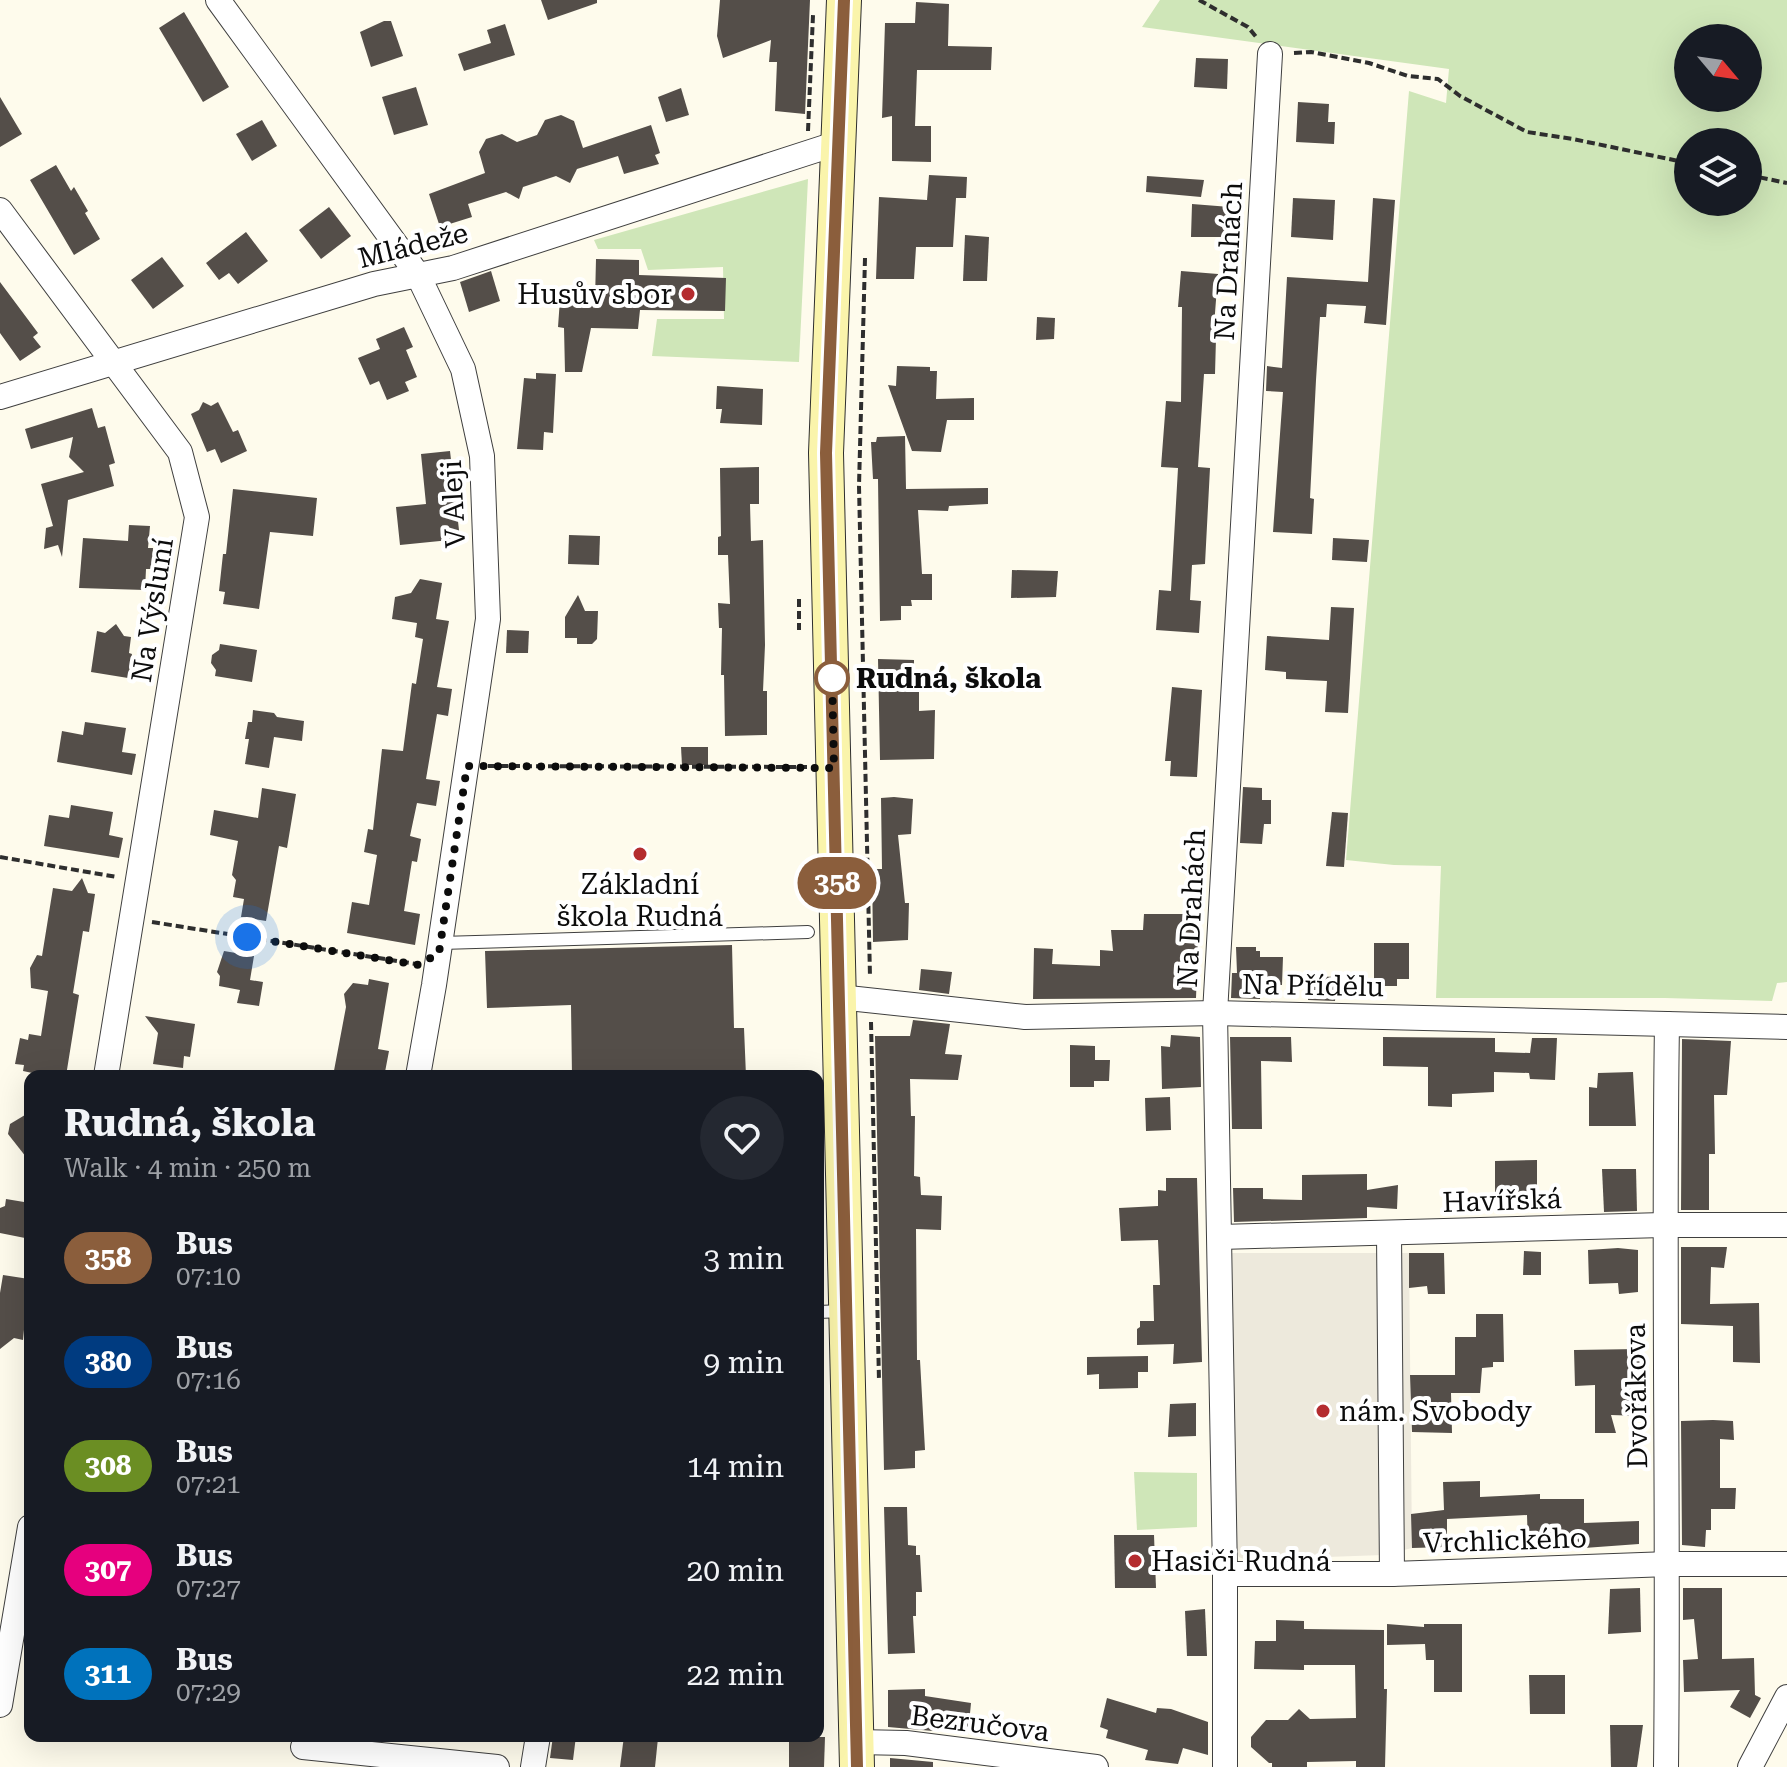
<!DOCTYPE html>
<html lang="en">
<head>
<meta charset="utf-8">
<style>
  body { margin:0; font-family:"Roboto Serif",serif; background:#242831; color:#f1f3f6; height:100vh; display:flex; flex-direction:column; font-size:30px; white-space:nowrap }
  * { box-sizing:border-box; margin:0 }
  p { font-size:26px; color:#9ea1a6 }
  .icon { flex:none; width:44px; height:44px; fill:none; stroke:currentColor; stroke-width:2; stroke-linecap:round; stroke-linejoin:round }
  .map { position:relative; flex:1; overflow:hidden }
  .sheet { position:absolute; left:24px; top:1070px; width:800px; height:672px; display:flex; flex-direction:column; background:#171b24; border-radius:16px; box-shadow:0 8px 32px #0002 }
  .sheet>* { flex:none }
  .badge { padding:0 16px; border-radius:26px; font-size:28px; line-height:52px }
  .needle { width:52px; rotate:119deg }
  .controls { position:absolute; left:1674px; top:24px; display:grid; gap:16px }
  .controls a { display:grid; place-items:center; width:88px; height:88px; border-radius:50%; background:#171b24; box-shadow:0 8px 32px #0002; font-size:40px }
  .you { position:absolute; width:40px; height:40px; margin:-20px; border:6px solid #fff; border-radius:50%; background:#1a73e8; box-shadow:0 0 0 12px #1a73e833 }
  .map>.badge { position:absolute; translate:-50% -50%; box-shadow:0 0 0 4px #fff }
  .round { display:grid; place-items:center; flex:none; width:84px; height:84px; border-radius:42px; background:#242831 }
  .head { display:flex; align-items:center; justify-content:space-between; height:136px; padding:0 40px }
  h1 { font-size:38px; font-weight:700; line-height:60px }
  ul { padding:0; list-style:none }
  li { display:flex; align-items:center; gap:24px; height:104px; padding:0 40px }
  li div { flex:1 }
  li b { display:block; font-size:30px }
  li em { font-style:normal }
  li .badge { min-width:88px; font-weight:700; text-align:center }
  .map>svg:first-child { display:block }
</style>
</head>
<body>
<div class="map">
<svg width="1787" height="1767" viewBox="0 0 1787 1767">
  <rect width="100%" height="100%" fill="#fefbec"/>
  <g fill="#cfe6b8" fill-rule="evenodd">
    <path d="M 1160,0 L 1787,0 L 1787,982 L 1777,983 L 1772,1001 L 1665,998 L 1436,998 L 1441,866 L 1394,865 L 1346,860 L 1409,91 L 1446,103 L 1449,69 L 1142,27 ZM 1688,38 L 1748,38 L 1748,98 L 1688,98 ZM 1688,142 L 1748,142 L 1748,202 L 1688,202 Z"/>
    <polygon points="808,179 799,362 652,356 657,319 724,319 723,267 648,270 641,249 598,249 594,240"/>
    <polygon points="1134,1472 1197,1473 1197,1527 1137,1530"/>
  </g>
  <polygon fill="#ede9dc" points="1232,1253 1409,1253 1412,1548 1383,1555 1246,1560 1239,1557 1236,1551"/>
  <g fill="#544e49">
    <polygon points="541,0 597,0 597,3 548,20"/>
    <polygon points="720,0 810,0 805,114 775,111 777,62 769,62 771,40 723,58 717,36"/>
    <polygon points="916,2 949,4 948,46 992,47 991,70 917,70 915,126 931,126 931,162 892,161 892,116 882,118 885,23 915,23"/>
    <polygon points="184,12 229,87 203,102 159,28"/>
    <polygon points="384,21 391,21 403,56 371,67 360,32"/>
    <polygon points="505,24 515,55 464,71 458,54 491,43 487,30"/>
    <polygon points="1196,58 1228,59 1227,89 1194,87"/>
    <polygon points="416,87 428,125 394,135 382,97"/>
    <polygon points="681,88 689,115 666,122 658,97"/>
    <polygon points="0,97 22,134 0,147"/>
    <polygon points="1298,102 1329,104 1328,122 1335,122 1334,144 1296,142"/>
    <polygon points="561,115 574,121 583,148 651,125 660,153 655,155 659,164 624,174 618,156 577,169 570,183 556,176 523,187 519,199 506,192 468,204 472,217 440,227 429,194 485,173 479,152 486,139 502,134 517,142 537,135 545,120"/>
    <polygon points="262,120 277,146 252,161 236,134"/>
    <polygon points="56,165 71,191 74,187 88,211 85,213 100,239 74,255 30,180"/>
    <polygon points="929,175 967,177 966,198 956,198 953,247 916,247 914,279 876,279 879,197 927,200"/>
    <polygon points="1147,176 1204,180 1201,197 1146,192"/>
    <polygon points="1293,198 1335,200 1333,240 1291,237"/>
    <polygon points="1373,198 1395,200 1386,325 1364,323 1366,306 1327,304 1326,317 1320,317 1316,380 1310,498 1314,499 1312,534 1273,532 1283,392 1266,391 1267,366 1282,368 1287,277 1368,282"/>
    <polygon points="1192,204 1230,207 1228,237 1191,237"/>
    <polygon points="329,207 351,236 321,259 299,230"/>
    <polygon points="246,232 268,261 238,284 229,273 219,280 206,263"/>
    <polygon points="965,235 989,237 987,281 963,281"/>
    <polygon points="162,257 184,286 153,309 131,280"/>
    <polygon points="596,259 639,260 639,275 726,278 725,311 640,310 638,329 591,328 582,372 565,372 564,328 558,327 560,299 595,300"/>
    <polygon points="491,271 500,301 469,312 460,282"/>
    <polygon points="1181,271 1218,274 1214,326 1214,338 1216,338 1215,374 1204,374 1198,467 1210,468 1205,564 1192,565 1190,600 1201,601 1199,633 1156,630 1159,590 1171,591 1178,468 1161,467 1166,401 1181,402 1182,307 1178,307"/>
    <polygon points="0,282 38,333 33,337 41,347 20,361 0,333"/>
    <polygon points="1037,317 1055,318 1054,339 1036,340"/>
    <polygon points="404,327 413,347 406,350 417,377 405,382 409,391 387,400 379,381 370,385 358,358 380,349 376,339"/>
    <polygon points="897,366 930,367 930,371 937,371 936,399 974,398 974,420 947,420 941,452 912,451 888,385 896,386"/>
    <polygon points="536,373 556,374 553,433 544,432 543,450 517,449 524,378 536,379"/>
    <polygon points="717,386 763,389 762,425 720,423 722,409 716,409"/>
    <polygon points="203,402 211,406 218,402 233,432 238,430 247,451 221,463 215,449 207,452 191,414 199,410"/>
    <polygon points="92,408 98,428 105,426 115,463 109,465 114,486 68,500 62,557 58,545 44,549 46,528 53,526 41,484 84,472 69,457 73,437 31,449 25,429"/>
    <polygon points="905,436 906,489 988,488 988,504 949,506 948,511 918,510 922,574 932,574 932,600 911,600 912,606 901,606 901,620 880,621 878,479 873,479 871,442 876,442 877,437"/>
    <polygon points="450,451 460,539 400,545 396,507 426,504 421,454"/>
    <polygon points="759,467 759,504 750,504 751,541 763,540 765,645 763,691 767,691 767,735 725,736 724,675 721,675 722,628 719,628 718,603 730,604 728,555 718,555 718,537 721,536 720,468"/>
    <polygon points="233,489 317,498 313,536 270,532 259,609 223,604 225,592 219,591 223,554 226,554"/>
    <polygon points="129,525 150,526 148,548 153,548 152,569 146,569 145,590 79,588 83,538 128,541"/>
    <polygon points="569,535 600,536 599,565 568,564"/>
    <polygon points="1333,538 1369,540 1367,562 1332,560"/>
    <polygon points="1012,570 1058,571 1056,597 1011,598"/>
    <polygon points="420,579 442,583 436,619 449,621 437,687 452,689 448,716 437,714 426,779 440,781 436,806 417,803 410,836 421,839 417,862 412,861 404,911 420,914 415,945 347,933 352,902 369,905 377,855 364,852 368,829 373,830 382,749 403,751 412,683 416,684 423,639 415,637 417,623 392,619 395,597 411,593"/>
    <polygon points="578,595 585,611 598,611 597,639 592,644 577,644 577,638 565,638 565,617"/>
    <polygon points="1331,607 1354,608 1348,713 1325,712 1327,681 1286,679 1286,672 1265,670 1267,636 1329,640"/>
    <polygon points="116,624 124,636 131,637 129,653 132,654 128,678 91,672 97,631 105,633"/>
    <polygon points="507,630 529,631 528,653 506,653"/>
    <polygon points="220,644 257,650 252,682 215,676 216,670 211,663 212,655 219,650"/>
    <polygon points="878,659 914,660 914,674 919,674 919,711 935,710 934,759 880,760"/>
    <polygon points="1172,687 1202,690 1197,777 1170,776 1171,761 1165,761"/>
    <polygon points="253,710 274,713 277,717 304,721 302,741 274,737 269,768 245,764 249,739 245,739 248,722 252,722"/>
    <polygon points="85,722 126,728 122,752 136,754 132,775 57,762 62,731 83,735"/>
    <polygon points="681,747 708,747 708,765 682,765"/>
    <polygon points="1243,787 1262,788 1262,800 1271,800 1271,824 1264,824 1262,844 1240,843"/>
    <polygon points="262,788 296,794 287,848 279,846 266,921 241,917 244,899 233,897 236,880 232,875 238,841 210,835 214,810 258,818"/>
    <polygon points="894,797 913,799 911,834 898,835 905,903 909,903 908,940 873,942 872,869 882,869 881,798"/>
    <polygon points="71,805 113,812 109,835 123,838 119,858 44,846 49,815 69,818"/>
    <polygon points="1332,812 1348,813 1344,867 1326,866"/>
    <polygon points="82,878 88,893 95,894 89,932 83,931 73,993 79,995 66,1076 37,1076 37,1074 23,1071 24,1065 15,1064 20,1038 28,1040 29,1034 41,1036 48,991 31,988 30,968 37,955 42,956 53,888 72,891"/>
    <polygon points="1144,914 1199,914 1196,998 1033,999 1034,948 1053,949 1052,964 1100,966 1100,950 1113,951 1111,930 1143,930"/>
    <polygon points="1374,943 1409,943 1409,979 1397,979 1397,986 1374,986"/>
    <polygon points="732,945 734,1028 744,1028 746,1076 572,1076 571,1005 487,1008 485,951"/>
    <polygon points="1236,947 1256,947 1256,951 1260,951 1260,957 1283,957 1282,985 1261,984 1260,999 1231,998 1232,973 1237,973"/>
    <polygon points="224,951 254,956 250,980 263,982 259,1006 237,1003 240,990 219,986 220,976 217,972"/>
    <polygon points="921,969 952,972 949,994 919,990"/>
    <polygon points="1308,976 1337,977 1335,1001 1308,1000"/>
    <polygon points="369,979 389,983 378,1049 389,1051 385,1072 371,1070 370,1076 333,1076 346,1007 344,994 353,983 368,985"/>
    <polygon points="145,1016 195,1024 190,1057 184,1056 183,1068 153,1064 158,1033"/>
    <polygon points="913,1020 950,1024 945,1054 962,1055 958,1080 910,1079 911,1116 915,1116 914,1176 920,1177 921,1195 942,1196 941,1230 916,1229 917,1360 920,1360 925,1450 915,1451 915,1468 884,1470 875,1036 910,1036"/>
    <polygon points="1171,1035 1200,1037 1201,1087 1162,1089 1161,1046 1170,1047"/>
    <polygon points="1230,1037 1291,1037 1292,1062 1261,1061 1262,1129 1232,1129"/>
    <polygon points="1383,1037 1495,1038 1495,1052 1530,1053 1532,1038 1557,1038 1555,1080 1530,1079 1529,1073 1494,1072 1494,1092 1452,1094 1452,1107 1428,1106 1428,1067 1383,1066"/>
    <polygon points="1682,1039 1731,1041 1727,1095 1714,1095 1715,1154 1709,1154 1709,1210 1681,1210"/>
    <polygon points="1070,1045 1095,1046 1095,1060 1110,1060 1109,1081 1094,1081 1094,1087 1070,1087"/>
    <polygon points="1633,1072 1636,1126 1589,1126 1589,1087 1597,1088 1598,1073"/>
    <polygon points="1170,1097 1171,1130 1146,1131 1145,1098"/>
    <polygon points="30,1112 30,1162 8,1134 10,1124"/>
    <polygon points="1537,1160 1537,1200 1495,1199 1495,1161"/>
    <polygon points="1602,1169 1636,1169 1637,1211 1604,1212"/>
    <polygon points="1367,1174 1367,1190 1398,1185 1397,1209 1367,1207 1367,1218 1234,1222 1233,1188 1263,1188 1263,1199 1302,1200 1302,1175"/>
    <polygon points="1166,1178 1197,1178 1202,1362 1173,1364 1174,1344 1137,1345 1137,1329 1140,1327 1140,1321 1154,1321 1153,1285 1160,1285 1158,1240 1121,1241 1119,1208 1158,1206 1158,1190 1166,1191"/>
    <polygon points="6,1199 30,1203 30,1239 0,1233 0,1208 5,1206"/>
    <polygon points="1681,1247 1727,1247 1724,1268 1711,1267 1710,1304 1759,1303 1760,1363 1733,1362 1733,1326 1681,1324"/>
    <polygon points="1618,1248 1638,1250 1638,1292 1619,1294 1618,1283 1589,1284 1588,1250"/>
    <polygon points="1524,1251 1541,1252 1541,1275 1523,1275"/>
    <polygon points="1409,1253 1444,1253 1445,1294 1428,1294 1427,1286 1409,1288"/>
    <polygon points="3,1275 29,1279 23,1340 14,1338 0,1349 0,1293"/>
    <polygon points="1476,1314 1503,1314 1504,1362 1493,1362 1493,1367 1482,1368 1480,1393 1451,1393 1452,1433 1412,1432 1410,1375 1455,1375 1455,1337 1476,1337"/>
    <polygon points="1639,1349 1642,1416 1611,1415 1616,1433 1595,1433 1595,1385 1575,1386 1574,1350"/>
    <polygon points="1148,1356 1148,1372 1138,1372 1138,1388 1099,1389 1099,1374 1087,1375 1087,1357"/>
    <polygon points="1196,1403 1196,1436 1168,1437 1170,1404"/>
    <polygon points="1713,1420 1733,1421 1734,1440 1720,1439 1720,1488 1736,1488 1735,1509 1711,1509 1711,1530 1706,1530 1705,1547 1682,1545 1681,1421"/>
    <polygon points="1480,1481 1480,1497 1540,1494 1540,1499 1584,1499 1584,1523 1639,1521 1639,1544 1584,1548 1528,1547 1527,1515 1447,1519 1447,1547 1412,1548 1411,1514 1444,1510 1443,1482"/>
    <polygon points="884,1507 907,1507 908,1545 916,1546 916,1555 920,1555 922,1592 916,1592 916,1616 913,1616 915,1653 888,1654"/>
    <polygon points="1114,1535 1154,1535 1156,1588 1115,1588"/>
    <polygon points="1640,1588 1641,1632 1608,1634 1610,1589"/>
    <polygon points="1683,1588 1722,1588 1722,1659 1754,1658 1755,1695 1761,1698 1750,1718 1730,1707 1740,1690 1684,1692 1683,1660 1698,1659 1694,1619 1683,1620"/>
    <polygon points="1205,1609 1207,1656 1187,1656 1185,1611"/>
    <polygon points="1276,1620 1304,1621 1304,1629 1384,1630 1384,1689 1387,1689 1385,1767 1356,1767 1356,1761 1307,1762 1307,1767 1272,1767 1272,1763 1269,1763 1251,1747 1251,1737 1266,1720 1288,1720 1299,1709 1310,1719 1356,1718 1355,1665 1304,1665 1304,1670 1254,1669 1255,1641 1276,1641"/>
    <polygon points="1387,1624 1424,1627 1424,1624 1462,1624 1462,1692 1434,1692 1434,1660 1426,1660 1425,1644 1387,1645"/>
    <polygon points="1529,1675 1565,1675 1565,1714 1530,1714"/>
    <polygon points="925,1689 925,1696 971,1703 968,1734 933,1728 933,1731 888,1727 888,1690"/>
    <polygon points="1107,1698 1156,1713 1157,1708 1171,1709 1208,1722 1208,1755 1183,1748 1178,1764 1145,1760 1148,1750 1106,1738 1108,1730 1100,1727"/>
    <polygon points="1610,1725 1643,1725 1637,1767 1611,1767"/>
    <polygon points="553,1736 576,1736 573,1760 550,1758"/>
    <polygon points="624,1736 658,1738 655,1767 620,1767"/>
    <polygon points="789,1737 825,1737 824,1767 789,1767"/>
    <polygon points="890,1758 933,1762 933,1767 890,1767"/>
  </g>
  <g fill="none" stroke-linecap="round" stroke-linejoin="round">
    <defs>
      <g id="lane">
        <polyline points="441,943 808,932"/>
        <polyline points="818,1312 843,1311"/>
      </g>
      <g id="street">
        <polyline points="218,0 418,275 463,369 482,456 488,619 434,985 418,1076"/>
        <polyline points="0,210 180,452 197,517 106,1076"/>
        <polyline points="0,397 374,284 453,268 838,143"/>
        <polyline points="839,997 1025,1017 1215,1013 1787,1027"/>
        <polyline points="1389,1234 1392,1574"/>
        <polyline points="1220,1237 1663,1225 1787,1225"/>
        <polyline points="1225,1574 1392,1574 1669,1564 1787,1564"/>
        <polyline points="0,1705 30,1527"/>
        <polyline points="857,1742 906,1743 1096,1767"/>
        <polyline points="303,1747 497,1767"/>
        <polyline points="533,1767 538,1736"/>
        <polyline points="1225,1767 1225,1574 1215,1013 1270,54"/>
        <path d="M 1666,1767 C 1669,1519 1663,1271 1667,1024"/>
        <polyline points="1750,1767 1787,1697"/>
      </g>
      <polyline id="secondary" points="844,0 826,453 857,1767"/>
    </defs>
    <use href="#lane" stroke="#3f3f3f" stroke-width="14"/>
    <use href="#street" stroke="#3f3f3f" stroke-width="26"/>
    <use href="#secondary" stroke="#2e2e2e" stroke-width="36"/>
    <g stroke="#2e2e2e" stroke-width="4" stroke-dasharray="8 4" stroke-linecap="butt">
      <polyline points="1199,0 1248,27 1257,38"/>
      <polyline points="1294,53 1311,52 1369,63 1408,76 1438,79 1460,96 1527,132 1573,139 1688,163"/>
      <polyline points="808,131 813,15"/>
      <polyline points="1748,175 1787,183"/>
      <polyline points="865,258 859,486 870,977"/>
      <polyline points="799,599 799,630"/>
      <polyline points="488,766 807,767"/>
      <polyline points="0,857 117,877"/>
      <polyline points="152,922 416,964"/>
      <polyline points="871,1022 879,1381"/>
    </g>
    <use href="#lane" stroke="#fff" stroke-width="12"/>
    <use href="#street" stroke="#fff" stroke-width="24"/>
    <use href="#secondary" stroke="#faf4ab" stroke-width="34"/>
  </g>
  <g fill="none" stroke-linecap="round" stroke-linejoin="round">
    <defs>
      <polyline id="line" points="844,0 826,453 857,1767"/>
    </defs>
    <use href="#line" stroke="#fff" stroke-width="18"/>
    <use href="#line" stroke="#8b5e3c" stroke-width="12"/>
    <polyline stroke="#0c0c0c" stroke-width="8" stroke-dasharray="0 14.4" points="247,937 419,965 439,953 467,766 834,768 832,673 832,678"/>
  </g>
  <g fill="#b42c2f" stroke="#fff" stroke-width="3">
    <circle cx="688" cy="294" r="8"/>
    <circle cx="640" cy="854" r="8"/>
    <circle cx="1323" cy="1411" r="8"/>
    <circle cx="1135" cy="1561" r="8"/>
  </g>
  <circle fill="#fff" stroke="#8b5e3c" stroke-width="4" cx="832" cy="678" r="16"/>
  <g text-anchor="middle" stroke-width="8" stroke-linejoin="round" paint-order="stroke">
    <g font-size="28" fill="#0c0c0c" stroke="#fff">
      <text transform="translate(413 245) rotate(-14)" y="10">Mládeže</text>
      <text transform="translate(1228 261) rotate(-87)" y="10">Na Drahách</text>
      <text transform="translate(453 504) rotate(-93)" y="10">V Aleji</text>
      <text transform="translate(152 610) rotate(-81)" y="10">Na Výsluní</text>
      <text transform="translate(1191 908) rotate(-87)" y="10">Na Drahách</text>
      <text transform="translate(1313 985) rotate(1)" y="10">Na Přídělu</text>
      <text transform="translate(1502 1200) rotate(-2)" y="10">Havířská</text>
      <text transform="translate(1636 1396) rotate(-91)" y="10">Dvořákova</text>
      <text transform="translate(1505 1540) rotate(-2)" y="10">Vrchlického</text>
      <text transform="translate(980 1723) rotate(7)" y="10">Bezručova</text>
    </g>
    <g font-size="28" fill="#0c0c0c" stroke="#fff" text-anchor="start">
      <text x="672" y="304" text-anchor="end">Husův sbor</text>
      <text x="640" y="894" text-anchor="middle">Základní<tspan x="640" dy="32">škola Rudná</tspan></text>
      <text x="1339" y="1421">nám. Svobody</text>
      <text x="1151" y="1571">Hasiči Rudná</text>
    </g>
    <g font-size="28" font-weight="bold" fill="#0c0c0c" stroke="#fff" text-anchor="start">
      <text x="856" y="688">Rudná, škola</text>
    </g>
  </g>
</svg>
<div class="controls">
<a><svg class="needle" viewBox="-14 -14 28 28"><path d="M0-13l5 13h-10z" fill="#e53935"/><path d="M0 13l5-13h-10z" fill="#9ea1a6"/></svg></a>
<a><svg class="icon" aria-label="layers" viewBox="0 0 24 24"><path d="M12 4l9 5-9 5-9-5zM3 14l9 5 9-5"/></svg></a>
</div>
<div class="you" style="left:247px;top:937px"></div>
<b class="badge" style="left:837px;top:883px;background:#8b5e3c;color:#fff">358</b>
<section class="sheet">
<div class="head"><div><h1>Rudná, škola</h1><p>Walk · 4 min · 250 m</p></div><a class="round"><svg class="icon" aria-label="heart" viewBox="0 0 24 24"><path d="M12 20l-8-8c-3-5 5-10 8-4 3-6 11-1 8 4z"/></svg></a></div>
<ul>
<li><span class="badge" style="background:#8b5e3c;color:#fff">358</span><div><b>Bus</b><p>07:10</p></div><em>3 min</em></li>
<li><span class="badge" style="background:#003b80;color:#fff">380</span><div><b>Bus</b><p>07:16</p></div><em>9 min</em></li>
<li><span class="badge" style="background:#6b8e23;color:#fff">308</span><div><b>Bus</b><p>07:21</p></div><em>14 min</em></li>
<li><span class="badge" style="background:#e6007e;color:#fff">307</span><div><b>Bus</b><p>07:27</p></div><em>20 min</em></li>
<li><span class="badge" style="background:#0072bc;color:#fff">311</span><div><b>Bus</b><p>07:29</p></div><em>22 min</em></li>
</ul>
</section>
</div>
</body>
</html>
